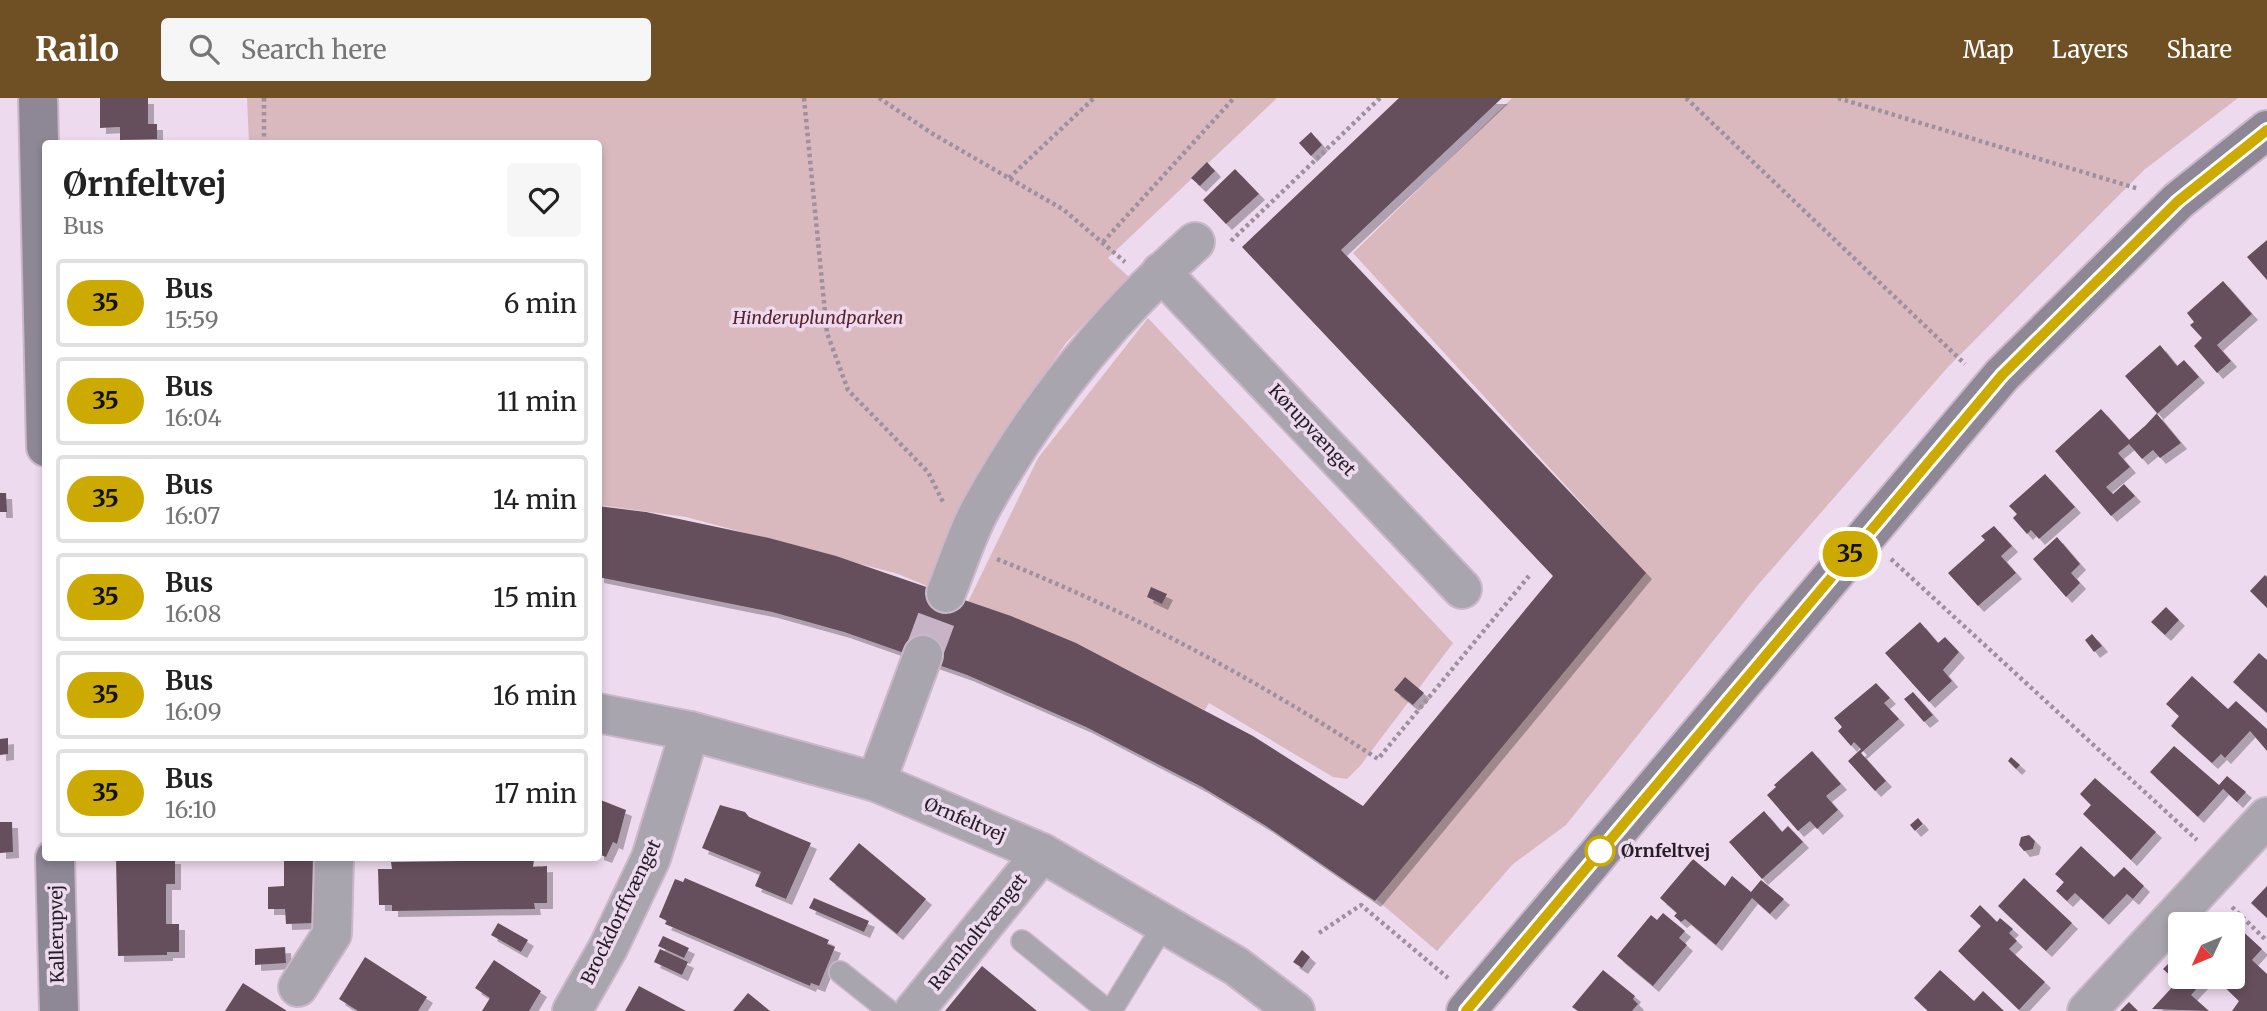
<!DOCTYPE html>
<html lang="en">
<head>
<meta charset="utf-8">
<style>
  body { margin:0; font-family:Merriweather,serif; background:#f6f6f6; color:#222; height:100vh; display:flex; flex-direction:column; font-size:26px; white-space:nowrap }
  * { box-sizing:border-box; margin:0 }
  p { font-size:23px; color:#767676 }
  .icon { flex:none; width:38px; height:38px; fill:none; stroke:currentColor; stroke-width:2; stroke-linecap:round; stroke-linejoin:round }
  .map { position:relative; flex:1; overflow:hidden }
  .drawer { position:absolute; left:42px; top:42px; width:560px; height:721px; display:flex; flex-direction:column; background:#fff; border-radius:7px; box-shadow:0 4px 10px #0003 }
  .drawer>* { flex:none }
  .badge { padding:0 14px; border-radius:23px; font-size:24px; line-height:46px }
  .needle { width:46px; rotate:226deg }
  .buttons { position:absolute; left:2168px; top:814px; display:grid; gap:14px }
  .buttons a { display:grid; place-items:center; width:77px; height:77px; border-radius:7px; background:#fff; box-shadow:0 4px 10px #0003; font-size:35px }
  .map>.badge { position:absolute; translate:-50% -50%; box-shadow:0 0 0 4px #fff }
  .round { display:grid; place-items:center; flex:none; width:74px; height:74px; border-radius:7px; background:#f6f6f6 }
  .headline { display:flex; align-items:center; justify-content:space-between; height:119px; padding:0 21px }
  h1 { font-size:33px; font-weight:700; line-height:52px }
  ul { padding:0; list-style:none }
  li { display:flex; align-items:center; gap:21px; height:88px; margin:0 14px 10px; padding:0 7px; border:4px solid #e0e0e0; border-radius:7px }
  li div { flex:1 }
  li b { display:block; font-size:26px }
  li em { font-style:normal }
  li .badge { min-width:77px; font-weight:700; text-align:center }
  header { display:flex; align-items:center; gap:42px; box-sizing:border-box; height:98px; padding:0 35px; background:#6f5025; color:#fff }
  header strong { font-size:33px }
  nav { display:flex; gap:38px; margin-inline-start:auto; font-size:24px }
  .search { width:490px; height:63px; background:#f6f6f6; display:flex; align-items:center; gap:18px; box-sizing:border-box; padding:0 24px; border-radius:7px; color:#767676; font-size:26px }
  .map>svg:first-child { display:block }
</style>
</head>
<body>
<header>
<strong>Railo</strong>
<div class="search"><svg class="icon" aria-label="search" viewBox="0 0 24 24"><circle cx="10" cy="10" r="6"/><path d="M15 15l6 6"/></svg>Search here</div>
<nav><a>Map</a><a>Layers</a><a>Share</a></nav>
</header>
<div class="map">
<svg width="2267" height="913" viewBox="0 0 2267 913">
  <defs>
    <filter id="shadow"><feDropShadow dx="6" dy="6" stdDeviation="0" flood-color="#0004"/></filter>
  </defs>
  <rect width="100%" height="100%" fill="#eedaee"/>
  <g fill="#d9b9be">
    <polygon points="247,0 1277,0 1108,160 1129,179 1066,245 1012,323 957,415 927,488 898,476 686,419 599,407 598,46 249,45"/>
    <polygon points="1512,0 2238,0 2144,72 1948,269 1757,488 1566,727 1513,766 1437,853 1371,797 1641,470 1353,155"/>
    <polygon points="1148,220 1453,545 1360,668 1347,681 1333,679 1209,605 1205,612 968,504 1038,360"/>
  </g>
  <g fill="#66505b" filter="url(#shadow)">
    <polygon points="100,0 148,0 148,26 157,26 157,41 120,42 120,29 100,30"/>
    <polygon points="1399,0 1502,0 1341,152 1646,475 1375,803 1266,728 1202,689 1086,629 967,577 844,534 772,514 598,479 598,408 646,414 769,440 836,458 1011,518 1076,545 1253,638 1363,708 1553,478 1242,149"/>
    <polygon points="1311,34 1322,47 1311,58 1299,45"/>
    <polygon points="1207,64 1215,73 1200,88 1191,80"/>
    <polygon points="1235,71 1259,96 1226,126 1203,102"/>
    <polygon points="2267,142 2267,182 2247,159"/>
    <polygon points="2223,183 2252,216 2217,247 2231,263 2217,275 2194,248 2202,240 2190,227 2194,224 2187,215"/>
    <polygon points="2160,247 2177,268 2184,262 2199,279 2157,316 2181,345 2160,360 2153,352 2142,361 2129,346 2118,355 2130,369 2106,389 2113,396 2124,386 2135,398 2111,418 2055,353 2101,311 2129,342 2146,327 2157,315 2125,278"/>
    <polygon points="2045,376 2075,409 2039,441 2031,432 2027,436 2013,420 2017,416 2009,408"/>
    <polygon points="0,395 6,395 7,414 0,414"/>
    <polygon points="1994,428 2012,448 2001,458 2016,475 1978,508 1948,475 1985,442 1981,438"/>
    <polygon points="2057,439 2080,466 2071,475 2080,485 2066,499 2033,461"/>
    <polygon points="2265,477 2267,479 2267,510 2250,493"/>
    <polygon points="1151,489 1167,496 1162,506 1147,499"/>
    <polygon points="2166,509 2179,522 2165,537 2151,524"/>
    <polygon points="1920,524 1938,545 1945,539 1959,554 1943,572 1952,583 1929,604 1885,555"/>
    <polygon points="2092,536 2102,548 2094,554 2085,542"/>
    <polygon points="2259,555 2267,562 2267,615 2233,584"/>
    <polygon points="2192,578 2228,611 2236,603 2267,631 2267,653 2250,633 2225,660 2221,656 2212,665 2171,628 2179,618 2166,606"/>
    <polygon points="1405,579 1424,595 1413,607 1394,592"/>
    <polygon points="1876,585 1890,600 1884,605 1899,621 1861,655 1886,683 1875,693 1848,663 1861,651 1854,644 1851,648 1838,633 1842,629 1834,620"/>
    <polygon points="1913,594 1933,617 1924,624 1904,601"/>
    <polygon points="8,640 8,656 0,657 0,641"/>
    <polygon points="2174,648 2219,687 2227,678 2246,694 2237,704 2223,691 2198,719 2150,674"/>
    <polygon points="1812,653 1841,686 1826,698 1838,712 1817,731 1810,723 1798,733 1767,697 1776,689 1774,687"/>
    <polygon points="2011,659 2020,667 2016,671 2008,663"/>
    <polygon points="2095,680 2156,734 2131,762 2083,716 2091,707 2080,696"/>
    <polygon points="598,701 626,712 617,746 613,744 606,759 598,756"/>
    <polygon points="720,707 745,714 749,719 811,745 786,801 755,788 761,774 702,750"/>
    <polygon points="1764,713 1782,734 1788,728 1803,744 1762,781 1729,744"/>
    <polygon points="1918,720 1923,726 1915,733 1910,727"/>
    <polygon points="0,724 12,724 13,754 0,755"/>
    <polygon points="2029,737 2035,743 2033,751 2024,753 2019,747 2021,739"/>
    <polygon points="859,745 926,801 897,836 829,781"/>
    <polygon points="2081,748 2114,779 2124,769 2144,788 2133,801 2127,796 2103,821 2075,795 2067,803 2056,793 2064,784 2055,776"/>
    <polygon points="116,760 175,760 175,786 166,786 166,826 179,826 179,854 167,854 167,857 118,858"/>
    <polygon points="284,760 315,760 316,825 286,826 285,811 268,811 268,789 284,788"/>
    <polygon points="1693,761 1725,788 1732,778 1751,794 1761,782 1784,801 1770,816 1752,800 1716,847 1685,821 1681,824 1674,818 1677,815 1660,800"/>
    <polygon points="534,762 533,769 547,768 547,805 534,805 535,811 392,813 392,807 379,807 378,771 392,771 391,764"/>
    <polygon points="685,780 829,842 827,846 835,849 819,888 811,885 810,888 665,826 667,823 659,819 675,781 683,784"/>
    <polygon points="2024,780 2072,825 2046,853 1998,808"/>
    <polygon points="2267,788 2267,820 2251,805"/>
    <polygon points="814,800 869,823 864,834 809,810"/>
    <polygon points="1980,807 1997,824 2000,820 2013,831 2009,835 2017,843 2009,851 2045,884 2019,912 1958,853 1981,828 1970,818"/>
    <polygon points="1663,815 1685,833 1679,840 1687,847 1653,888 1617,858 1651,817 1657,822"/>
    <polygon points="2226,818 2262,851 2252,862 2267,876 2267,913 2232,913 2239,903 2213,878 2233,878 2233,826 2219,826"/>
    <polygon points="498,825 528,842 521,854 491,837"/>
    <polygon points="663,838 689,850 684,860 658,848"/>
    <polygon points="285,849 286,865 255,867 255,851"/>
    <polygon points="660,851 688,864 682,877 654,864"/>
    <polygon points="1302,852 1310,859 1302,870 1293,864"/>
    <polygon points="365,859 427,899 418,913 358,913 339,901"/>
    <polygon points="2175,859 2180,863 2180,878 2197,878 2203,884 2191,897 2209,913 2152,911 2177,884 2163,871"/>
    <polygon points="494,862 541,893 529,913 482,913 490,900 475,890"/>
    <polygon points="982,868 1037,913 945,913"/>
    <polygon points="1603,872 1635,898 1633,901 1638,906 1632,913 1578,913 1572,909"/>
    <polygon points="1940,872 1974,903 1983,893 2004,913 1928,913 1914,900"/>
    <polygon points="243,885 287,913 225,913"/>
    <polygon points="639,888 686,913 625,913"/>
    <polygon points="748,895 770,913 733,913"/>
    <polygon points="2129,904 2138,913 2120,913"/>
  </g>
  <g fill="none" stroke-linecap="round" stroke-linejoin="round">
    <polyline stroke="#c6b4c6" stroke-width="38" stroke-dasharray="38 19" stroke-linecap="butt" points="923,557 946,495"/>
    <defs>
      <g id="lane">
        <polyline points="1022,843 1108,913"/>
        <polyline points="840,874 889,913"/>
        <polyline points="1111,913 1165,825"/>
      </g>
      <g id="street">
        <polyline points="1161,174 1462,491"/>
        <path d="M 946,495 C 957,468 966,438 980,412 C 1036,310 1108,221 1195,144"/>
        <polyline points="598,615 690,633 876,684 1042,755 1236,868 1295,913"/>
        <polyline points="876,684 923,557"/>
        <polyline points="298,889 332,836 334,760"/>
        <polyline points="572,913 608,850 651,760 690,633"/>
        <polyline points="914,913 1042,755"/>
        <polyline points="2087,913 2267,719"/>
      </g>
      <g id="secondary">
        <polyline points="38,0 46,349"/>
        <polyline points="55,760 59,913"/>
        <polyline points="1466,913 2002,277 2178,103 2267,32"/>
      </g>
    </defs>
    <use href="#lane" stroke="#cab8ca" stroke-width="24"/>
    <use href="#street" stroke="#cab8ca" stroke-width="42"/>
    <use href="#secondary" stroke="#cab8ca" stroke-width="42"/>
    <g stroke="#9f909f" stroke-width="4.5" stroke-dasharray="3.5 3.5" stroke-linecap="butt">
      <polyline points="264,0 264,46"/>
      <polyline points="804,0 827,235 848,292 928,374 944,406"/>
      <polyline points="879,0 933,36 1064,112 1125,164"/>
      <polyline points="1686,0 1965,266"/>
      <polyline points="1838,0 2139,91"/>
      <polyline points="1009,80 1094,0"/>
      <polyline points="1231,143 1380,0"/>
      <polyline points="1103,144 1234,0"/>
      <path d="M 997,461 C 1137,517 1252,579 1378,661 L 1529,478"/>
      <polyline points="1891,461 2197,742"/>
      <polyline points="2232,809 2267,843"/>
      <polyline points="1319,835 1361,807 1448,880"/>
    </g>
    <use href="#lane" stroke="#a9a5af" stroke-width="21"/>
    <use href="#street" stroke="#a9a5af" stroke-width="38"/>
    <use href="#secondary" stroke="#8d8796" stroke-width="38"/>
  </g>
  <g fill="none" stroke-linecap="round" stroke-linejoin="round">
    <defs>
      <polyline id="line" points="1466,913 2002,277 2178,103 2267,32"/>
    </defs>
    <use href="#line" stroke="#fff" stroke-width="16"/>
    <use href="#line" stroke="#ca0" stroke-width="10"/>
  </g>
  <circle fill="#fff" stroke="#ca0" stroke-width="3.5" cx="1600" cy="753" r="14"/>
  <g text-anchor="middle" stroke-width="7" stroke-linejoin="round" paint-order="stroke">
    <g font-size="18" font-style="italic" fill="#58222e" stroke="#eedaee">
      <text x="818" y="226">Hinderuplundparken</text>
    </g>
    <g font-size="18" fill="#251e26" stroke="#eedaee">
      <text transform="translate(1312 332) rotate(47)" y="6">Kørupvænget</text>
      <text transform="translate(965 722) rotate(23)" y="6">Ørnfeltvej</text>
      <text transform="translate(621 814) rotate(-64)" y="6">Brockdorffvænget</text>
      <text transform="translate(978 834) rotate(-51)" y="6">Ravnholtvænget</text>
      <text transform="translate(57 836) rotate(-91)" y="6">Kallerupvej</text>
    </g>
    <g font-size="18" font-weight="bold" fill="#251e26" stroke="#eedaee" text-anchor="start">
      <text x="1621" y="759">Ørnfeltvej</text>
    </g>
  </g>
</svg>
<div class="buttons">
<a><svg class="needle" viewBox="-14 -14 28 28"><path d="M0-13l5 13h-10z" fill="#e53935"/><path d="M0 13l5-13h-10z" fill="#767676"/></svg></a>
</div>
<b class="badge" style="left:1850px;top:456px;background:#ca0;color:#111">35</b>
<section class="drawer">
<div class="headline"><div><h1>Ørnfeltvej</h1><p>Bus</p></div><a class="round"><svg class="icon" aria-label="heart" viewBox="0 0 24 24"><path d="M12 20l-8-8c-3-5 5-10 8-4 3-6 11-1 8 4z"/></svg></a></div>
<ul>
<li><span class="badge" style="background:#ca0;color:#111">35</span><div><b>Bus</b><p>15:59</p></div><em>6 min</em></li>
<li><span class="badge" style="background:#ca0;color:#111">35</span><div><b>Bus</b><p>16:04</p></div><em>11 min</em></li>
<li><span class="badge" style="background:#ca0;color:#111">35</span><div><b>Bus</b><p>16:07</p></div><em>14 min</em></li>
<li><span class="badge" style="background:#ca0;color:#111">35</span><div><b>Bus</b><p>16:08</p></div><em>15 min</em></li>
<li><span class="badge" style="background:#ca0;color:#111">35</span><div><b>Bus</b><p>16:09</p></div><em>16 min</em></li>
<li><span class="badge" style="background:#ca0;color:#111">35</span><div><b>Bus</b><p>16:10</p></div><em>17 min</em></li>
</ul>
</section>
</div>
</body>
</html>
